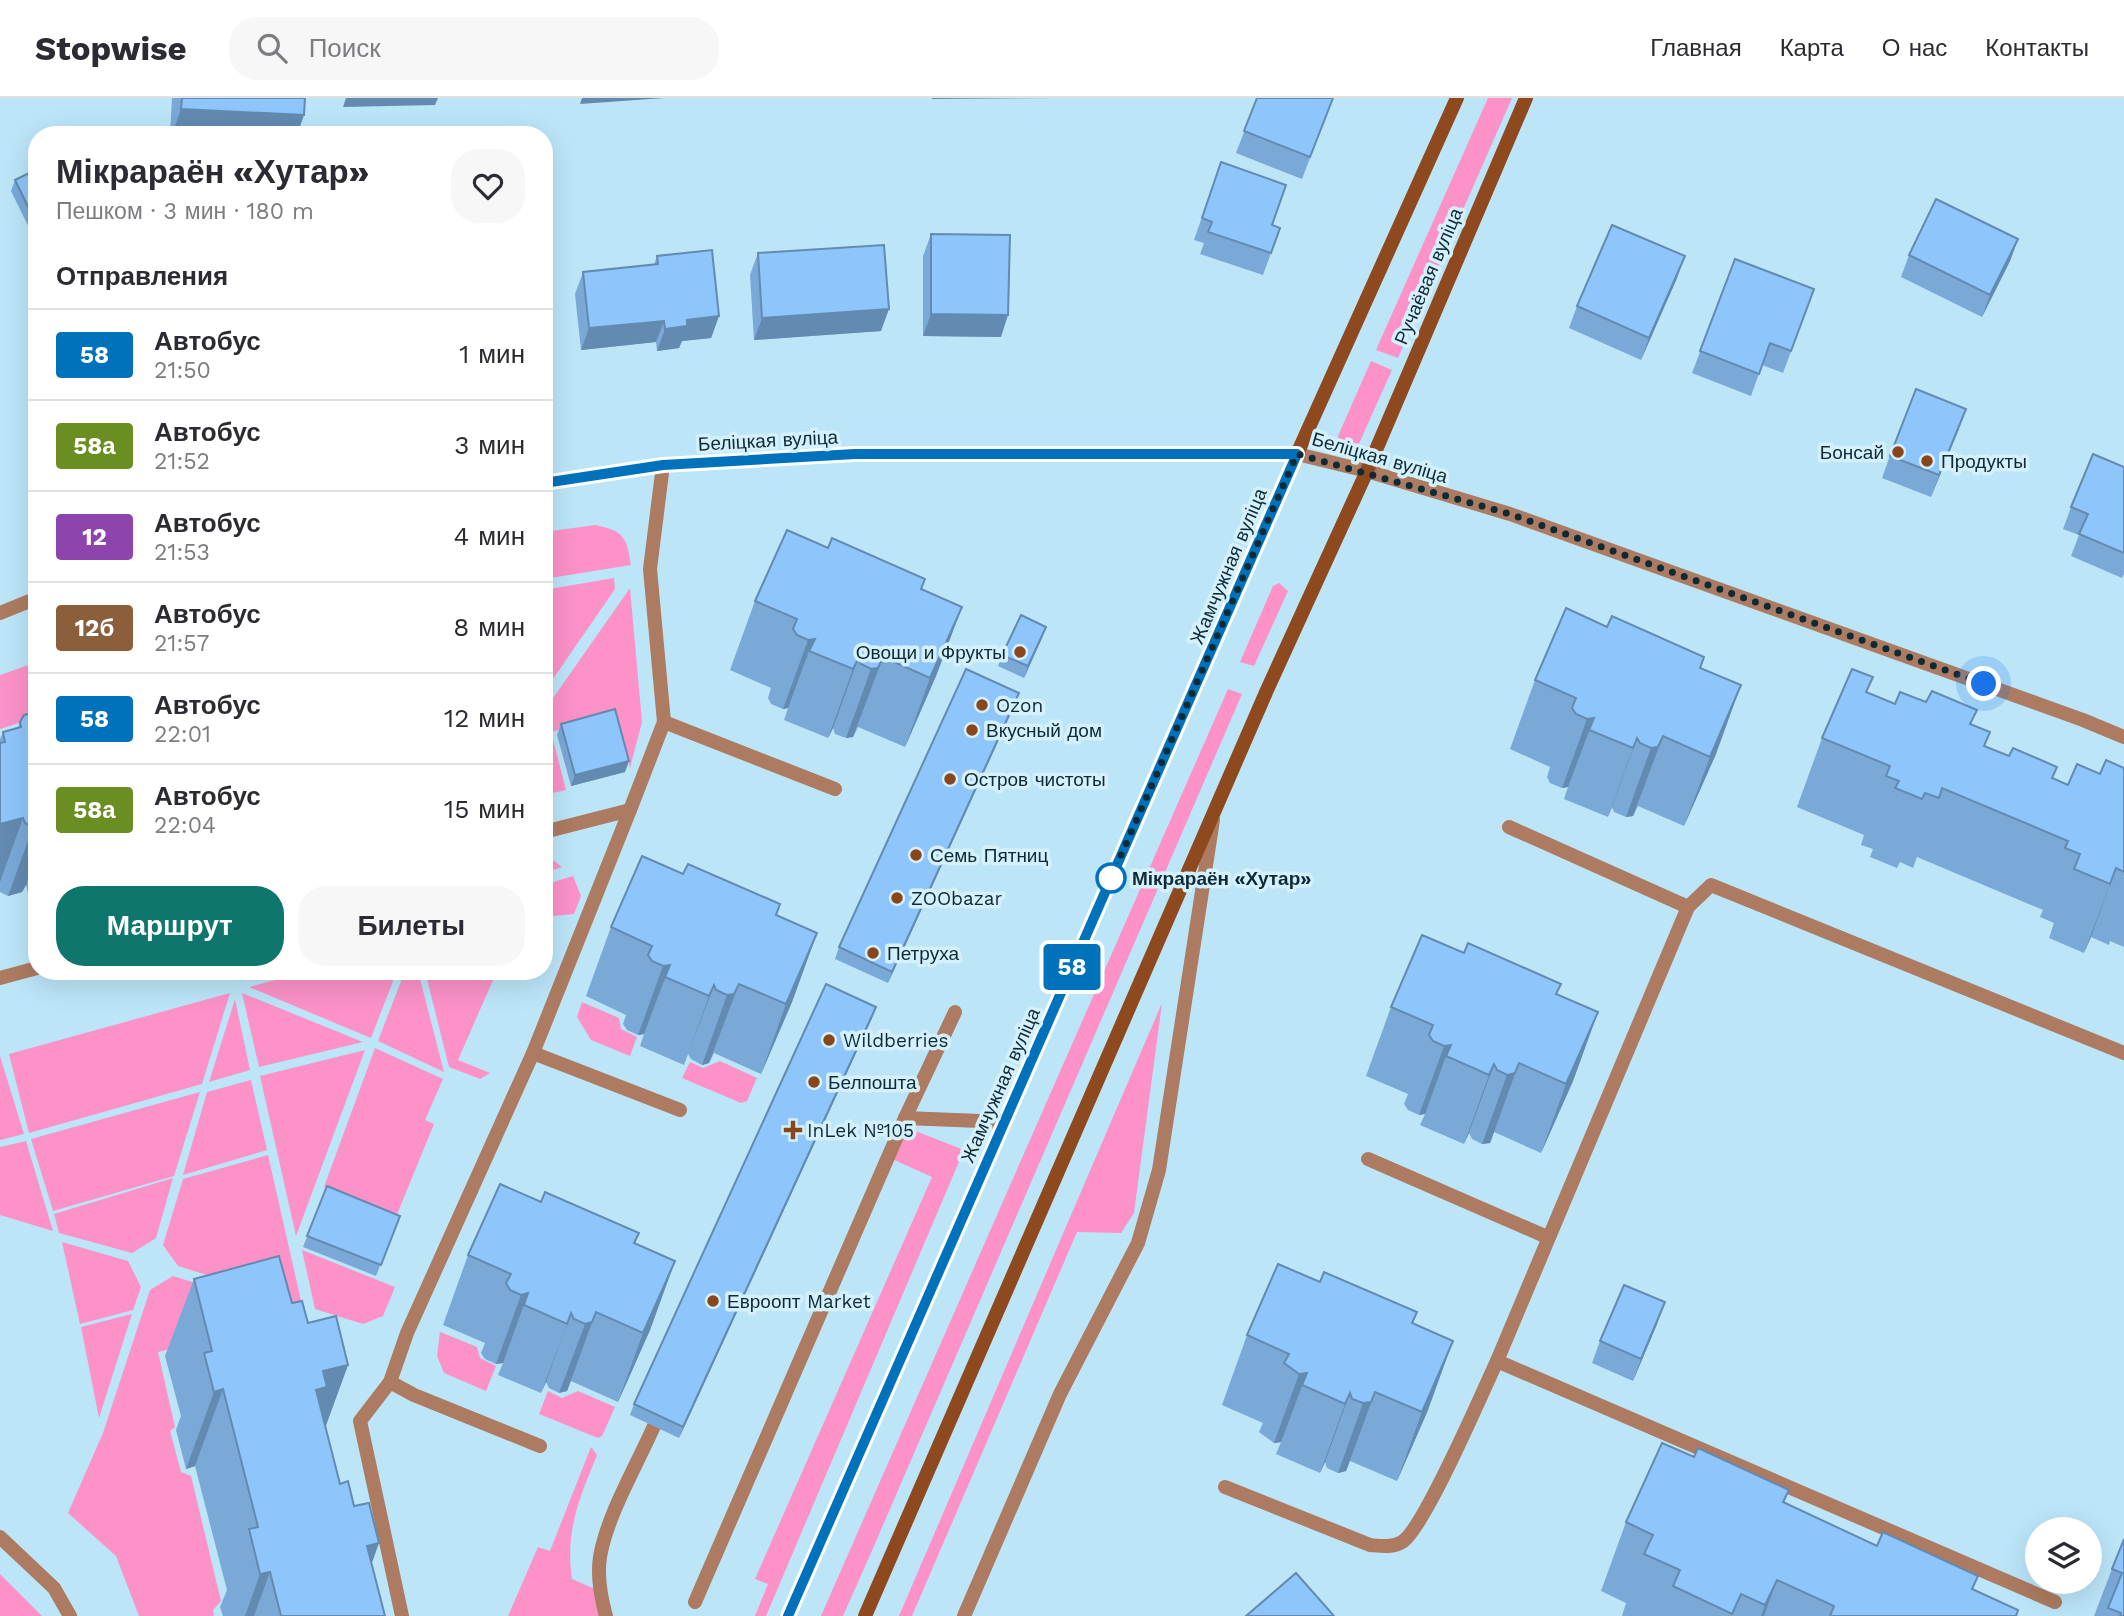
<!DOCTYPE html>
<html lang="ru">
<head>
<meta charset="utf-8">
<style>
  body { margin:0; font-family:"Work Sans",sans-serif; background:#f7f7f7; color:#2b2b33; height:100vh; display:flex; flex-direction:column; font-size:26px; white-space:nowrap }
  * { box-sizing:border-box; margin:0 }
  p { font-size:23px; color:#7c7c81 }
  .icon { flex:none; width:38px; height:38px; fill:none; stroke:currentColor; stroke-width:2; stroke-linecap:round; stroke-linejoin:round }
  .map { position:relative; flex:1; overflow:hidden }
  .sheet { position:absolute; left:28px; top:28px; width:525px; height:854px; display:flex; flex-direction:column; background:#fff; border-radius:28px; box-shadow:0 7px 28px #0002 }
  .sheet>* { flex:none }
  .badge { padding:0 14px; border-radius:5px; font-size:24px; line-height:46px }
  .buttons { position:absolute; left:2025px; top:1419px; display:grid; gap:14px }
  .buttons a { display:grid; place-items:center; width:77px; height:77px; border-radius:50%; background:#fff; box-shadow:0 7px 28px #0002; font-size:35px }
  .you { position:absolute; width:35px; height:35px; margin:-18px; border:5px solid #fff; border-radius:50%; background:#1a73e8; box-shadow:0 0 0 10px #1a73e833 }
  .map>.badge { position:absolute; translate:-50% -50%; box-shadow:0 0 0 4px #fff }
  h2 { padding:0 28px; font-size:26px; line-height:63px }
  .round { display:grid; place-items:center; flex:none; width:74px; height:74px; border-radius:28px; background:#f7f7f7 }
  .headline { display:flex; align-items:center; justify-content:space-between; height:119px; padding:0 28px }
  h1 { font-size:33px; font-weight:800; line-height:52px }
  .primary-button { display:flex; gap:14px; margin-top:auto; padding:14px 28px }
  .primary-button a { flex:1; height:80px; border-radius:28px; background:#0f766e; color:#fff; font-size:28px; font-weight:800; line-height:80px; text-align:center }
  .primary-button a+a { background:#f7f7f7; color:#2b2b33 }
  ul { padding:0; list-style:none }
  li { display:flex; align-items:center; gap:21px; height:91px; padding:0 28px; border-top:2px solid #e1e1e2 }
  li div { flex:1 }
  li b { display:block; font-size:26px }
  li em { font-style:normal }
  li .badge { min-width:77px; font-weight:700; text-align:center }
  header { display:flex; align-items:center; gap:42px; box-sizing:border-box; height:98px; padding:0 35px; background:#fff; border-bottom:2px solid #e1e1e2 }
  header strong { font-size:33px }
  nav { display:flex; gap:38px; margin-inline-start:auto; font-size:24px }
  .search { width:490px; height:63px; background:#f7f7f7; display:flex; align-items:center; gap:18px; box-sizing:border-box; padding:0 24px; border-radius:28px; color:#7c7c81; font-size:26px }
  .map>svg:first-child { display:block }
</style>
</head>
<body>
<header>
<strong>Stopwise</strong>
<div class="search"><svg class="icon" aria-label="search" viewBox="0 0 24 24"><circle cx="10" cy="10" r="6"/><path d="M15 15l6 6"/></svg>Поиск</div>
<nav><a>Главная</a><a>Карта</a><a>О нас</a><a>Контакты</a></nav>
</header>
<div class="map">
<svg width="2124" height="1518" viewBox="0 0 2124 1518">
  <rect width="100%" height="100%" fill="#bce5f8"/>
  <g fill="#fc92c8">
    <polygon points="1488,0 1512,0 1398,260 1376,252"/>
    <polygon points="1371,263 1392,272 1358,348 1349,352 1341,348 1338,338"/>
    <path d="M 595,427 C 624,433 626,438 631,467 L 544,481 L 544,434 Z"/>
    <polygon points="614,480 615,491 544,594 544,492"/>
    <polygon points="1279,485 1288,493 1254,568 1240,564 1273,488"/>
    <polygon points="630,490 642,624 630,670 615,616 551,634 566,692 544,697 544,613"/>
    <polygon points="37,564 37,619 0,631 0,577"/>
    <polygon points="1228,591 1242,596 874,1448 843,1518 821,1518"/>
    <polygon points="544,755 562,769 544,775"/>
    <polygon points="573,778 581,798 574,816 544,819 544,787"/>
    <polygon points="309,873 397,873 371,940 249,889"/>
    <polygon points="405,873 418,873 444,974 378,943"/>
    <polygon points="425,873 497,873 458,962 490,975 480,981 449,969"/>
    <polygon points="230,895 202,986 29,1035 9,956"/>
    <polygon points="242,895 363,944 259,969"/>
    <polygon points="235,901 250,972 209,984"/>
    <polygon points="582,904 619,920 621,931 637,939 630,958 591,942 577,919"/>
    <polygon points="1162,905 1134,1115 1121,1135 1077,1134 912,1518 899,1518"/>
    <polygon points="375,950 443,981 425,1022 434,1026 396,1119 324,1089"/>
    <polygon points="365,952 296,1138 260,978"/>
    <polygon points="0,958 24,1036 0,1042"/>
    <polygon points="720,963 757,980 747,1003 741,1005 682,980 690,964 703,970"/>
    <polygon points="251,982 267,1052 183,1077 207,994"/>
    <polygon points="200,994 174,1078 53,1113 31,1041"/>
    <polygon points="907,1032 913,1032 964,1052 766,1518 755,1518 768,1486 755,1481 932,1079 890,1060"/>
    <polygon points="26,1043 53,1133 0,1117 0,1049"/>
    <polygon points="268,1057 302,1207 178,1168 163,1147 183,1081"/>
    <polygon points="173,1080 156,1140 132,1155 59,1135 54,1116"/>
    <polygon points="62,1144 128,1163 141,1189 133,1212 80,1226"/>
    <polygon points="302,1152 395,1189 383,1218 363,1226 315,1211"/>
    <polygon points="173,1178 286,1213 287,1223 158,1254 175,1329 170,1333 181,1374 191,1378 221,1503 213,1512 214,1518 139,1518 116,1458 68,1415 103,1335 150,1192"/>
    <polygon points="132,1216 99,1320 81,1229"/>
    <polygon points="440,1234 477,1249 480,1260 496,1268 486,1293 444,1275 437,1258"/>
    <polygon points="548,1293 562,1300 578,1293 615,1309 602,1338 598,1340 539,1316"/>
    <path d="M 591,1349 L 597,1357 C 579,1402 565,1432 572,1481 L 595,1491 L 600,1518 L 508,1518 L 538,1449 L 550,1453 Z"/>
    <polygon points="0,1476 42,1518 0,1518"/>
  </g>
  <g fill="none" stroke-linecap="round" stroke-linejoin="round">
    <g stroke="#ac7b61" stroke-width="14">
      <polyline points="664,624 835,691"/>
      <polyline points="630,712 664,624 650,471 663,367"/>
      <polyline points="1509,729 1688,809"/>
      <polyline points="0,880 37,870"/>
      <polyline points="533,955 680,1012"/>
      <polyline points="905,1020 955,914"/>
      <polyline points="1368,1061 1547,1139"/>
      <polyline points="390,1284 360,1323 402,1518"/>
      <polyline points="540,1348 414,1297 390,1284 407,1235 533,955 630,712 544,734"/>
      <path d="M 1225,1389 L 1370,1447 C 1381,1448 1392,1450 1402,1444 C 1424,1431 1482,1295 1497,1263"/>
      <polyline points="0,1439 54,1490 70,1518"/>
      <polyline points="695,1504 905,1020 1005,1024"/>
      <polyline points="2055,1504 1497,1263 1688,809 1711,787 2124,955"/>
      <path d="M 606,1518 C 601,1500 597,1478 600,1459 C 607,1417 637,1367 654,1328"/>
      <polyline points="964,1518 1060,1296 1138,1145 1159,1072 1213,722"/>
    </g>
    <g stroke="#ac7b61" stroke-width="14">
      <polyline points="544,385 663,367 854,356 1297,356 1367,373 1510,416 2083,622 2124,639"/>
      <polyline points="0,515 37,500"/>
    </g>
    <g stroke="#8f491f" stroke-width="14">
      <polyline points="788,1518 1297,356 1457,0"/>
      <polyline points="865,1518 1267,592 1367,373 1526,0"/>
    </g>
  </g>
  <g fill="#7aa9d8">
    <polygon points="172,0 305,0 297,37 170,37"/>
    <polygon points="1257,0 1333,0 1302,81 1236,55"/>
    <polygon points="1221,64 1272,127 1271,155 1263,177 1200,156 1204,145 1194,142"/>
    <polygon points="37,71 37,146 11,93 15,82"/>
    <polygon points="931,136 1001,239 923,238 923,158"/>
    <polygon points="2018,141 2010,163 1982,219 1901,179 1909,157"/>
    <polygon points="758,155 881,233 754,242 750,177"/>
    <polygon points="657,158 719,218 711,240 682,243 679,250 657,253 656,244 581,252 575,196 583,174 654,167"/>
    <polygon points="1735,161 1814,191 1783,275 1762,267 1751,298 1692,275"/>
    <polygon points="1677,180 1641,262 1569,230 1577,208"/>
    <polygon points="1966,311 1931,399 1882,380 1890,358"/>
    <polygon points="2124,369 2124,476 2122,480 2071,458 2079,437 2063,431 2071,409"/>
    <polygon points="828,450 925,481 921,491 962,509 936,578 905,649 858,629 853,639 846,640 835,636 833,630 828,640 784,622 788,610 783,611 771,606 768,600 771,590 730,572 755,503"/>
    <polygon points="1046,529 1024,580 998,568 1002,557"/>
    <polygon points="1607,529 1704,559 1700,570 1716,656 1684,728 1638,708 1633,718 1626,719 1614,714 1612,709 1608,719 1564,701 1568,689 1562,690 1550,685 1547,679 1550,669 1510,651 1535,582"/>
    <polygon points="1867,595 1895,606 1971,627 1985,648 2068,687 2124,670 2124,849 2110,843 2109,847 2091,839 2084,855 2049,840 2054,825 2040,819 2043,812 1917,759 1913,770 1900,764 1897,770 1870,759 1873,751 1861,747 1864,737 1797,709 1822,640"/>
    <polygon points="1015,606 888,885 835,861 839,849"/>
    <polygon points="37,614 37,803 31,805 26,787 22,794 8,798 0,794 0,641 3,634 18,630 20,624"/>
    <polygon points="561,626 625,674 571,688 557,637"/>
    <polygon points="683,776 780,806 777,817 817,835 792,904 761,976 714,955 709,965 702,967 691,961 688,956 684,967 640,948 644,936 638,937 627,932 623,926 626,917 586,898 611,829"/>
    <polygon points="1558,897 1598,914 1573,983 1541,1055 1494,1034 1490,1045 1482,1046 1472,1041 1469,1035 1464,1046 1420,1027 1425,1016 1419,1017 1408,1012 1404,1006 1408,996 1366,978 1391,909"/>
    <polygon points="872,920 679,1340 630,1317 634,1306"/>
    <polygon points="327,1088 400,1118 376,1178 303,1149"/>
    <polygon points="541,1104 639,1135 635,1146 675,1163 650,1232 618,1304 571,1283 567,1293 559,1295 549,1290 546,1284 541,1295 498,1277 503,1265 496,1266 485,1261 481,1255 485,1245 443,1227 468,1157"/>
    <polygon points="194,1181 292,1205 308,1225 348,1267 325,1329 340,1386 354,1408 371,1466 385,1518 223,1518 220,1509 227,1492 195,1368 186,1371 176,1332 181,1318 165,1258"/>
    <polygon points="1320,1184 1417,1214 1413,1225 1428,1312 1397,1383 1350,1363 1346,1373 1338,1375 1327,1370 1325,1364 1320,1375 1276,1356 1281,1344 1274,1345 1259,1334 1263,1325 1222,1307 1247,1237"/>
    <polygon points="1657,1226 1633,1283 1592,1265 1600,1243"/>
    <polygon points="1694,1359 1789,1392 1784,1405 1973,1491 2016,1518 1622,1518 1626,1505 1601,1493 1626,1424"/>
    <polygon points="2124,1441 2124,1518 2094,1518 2112,1471"/>
  </g>
  <g fill="#638ab0">
    <polygon points="346,0 438,0 435,7 343,9"/>
    <polygon points="582,0 664,0 580,6"/>
    <polygon points="932,0 1058,0 932,1"/>
    <polygon points="181,11 304,17 297,37 172,37"/>
    <polygon points="2018,141 2010,163 1982,219 1990,197"/>
    <polygon points="1685,158 1677,180 1641,262 1649,240"/>
    <polygon points="889,211 881,233 754,242 762,220"/>
    <polygon points="931,216 1008,217 1001,239 923,238"/>
    <polygon points="719,218 711,240 682,243 679,250 657,253 665,231 687,222"/>
    <polygon points="664,223 656,244 581,252 589,230"/>
    <polygon points="1966,311 1958,333 1931,399 1939,377"/>
    <polygon points="962,509 936,578 905,649 930,580"/>
    <polygon points="1046,529 1042,540 1024,580 1028,568"/>
    <polygon points="815,541 809,553 788,610 783,611 808,542"/>
    <polygon points="883,559 853,639 846,640 871,571"/>
    <polygon points="858,561 833,630 828,640 853,571"/>
    <polygon points="1741,587 1716,656 1684,728 1710,659"/>
    <polygon points="1019,595 1015,606 888,885 892,874"/>
    <polygon points="1594,620 1568,689 1562,690 1587,621"/>
    <polygon points="1663,638 1633,718 1626,719 1651,650"/>
    <polygon points="1637,640 1612,709 1608,719 1633,650"/>
    <polygon points="629,663 625,674 571,688 575,677"/>
    <polygon points="23,720 0,784 0,726"/>
    <polygon points="37,728 37,757 26,787 22,794 8,798 33,729"/>
    <polygon points="2116,770 2091,839 2084,855 2110,786"/>
    <polygon points="37,788 37,803 31,805"/>
    <polygon points="817,835 792,904 761,976 786,906"/>
    <polygon points="670,867 644,936 638,937 663,868"/>
    <polygon points="739,886 709,965 702,967 727,897"/>
    <polygon points="714,887 688,956 684,967 709,898"/>
    <polygon points="876,909 872,920 679,1340 683,1329"/>
    <polygon points="1598,914 1573,983 1541,1055 1566,986"/>
    <polygon points="1451,947 1446,958 1425,1016 1419,1017 1444,948"/>
    <polygon points="1519,965 1490,1045 1482,1046 1507,977"/>
    <polygon points="1494,966 1469,1035 1464,1046 1489,977"/>
    <polygon points="675,1163 650,1232 618,1304 643,1235"/>
    <polygon points="528,1195 503,1265 496,1266 521,1197"/>
    <polygon points="1665,1204 1657,1226 1633,1283 1641,1261"/>
    <polygon points="596,1214 567,1293 559,1295 585,1226"/>
    <polygon points="571,1215 546,1284 541,1295 567,1226"/>
    <polygon points="1453,1243 1428,1312 1397,1383 1422,1314"/>
    <polygon points="348,1267 320,1344 288,1369 323,1273"/>
    <polygon points="1307,1275 1281,1344 1274,1345 1299,1276"/>
    <polygon points="223,1291 195,1368 186,1371 214,1294"/>
    <polygon points="1375,1294 1346,1373 1338,1375 1363,1305"/>
    <polygon points="1350,1295 1325,1364 1320,1375 1345,1306"/>
    <polygon points="379,1445 353,1518 367,1448"/>
    <polygon points="270,1474 254,1518 245,1518 260,1476"/>
    <polygon points="1777,1482 1764,1518 1761,1518 1765,1507"/>
  </g>
  <g fill="#8ec5fb" stroke="#638ab0" stroke-width="2">
    <polygon points="182,0 305,0 304,17 181,11"/>
    <polygon points="1257,0 1333,0 1310,59 1244,33"/>
    <polygon points="1221,64 1286,87 1272,127 1280,130 1271,155 1208,134 1212,124 1202,120"/>
    <polygon points="37,71 37,127 15,82"/>
    <polygon points="1936,101 2018,141 1990,197 1909,157"/>
    <polygon points="1612,127 1685,158 1649,240 1577,208"/>
    <polygon points="931,136 1010,137 1008,217 931,216"/>
    <polygon points="884,147 889,211 762,220 758,155"/>
    <polygon points="712,152 719,218 687,222 687,228 665,231 664,223 589,230 583,174 658,166 657,158"/>
    <polygon points="1735,161 1814,191 1791,253 1770,245 1759,276 1700,253"/>
    <polygon points="1916,291 1966,311 1939,377 1890,358"/>
    <polygon points="2093,356 2124,369 2124,455 2079,436 2088,416 2071,409"/>
    <polygon points="787,432 828,450 832,440 925,481 921,491 962,509 930,580 883,559 878,570 871,571 861,566 858,561 853,571 809,553 815,541 808,542 797,537 793,531 797,521 755,503"/>
    <polygon points="1566,510 1607,529 1612,518 1704,559 1700,570 1741,587 1710,659 1663,638 1658,649 1651,650 1640,645 1637,640 1633,650 1589,632 1594,620 1587,621 1576,616 1572,610 1576,600 1535,582"/>
    <polygon points="1021,517 1046,529 1028,568 1002,557"/>
    <polygon points="966,571 1019,595 892,874 839,849"/>
    <polygon points="1852,571 1873,579 1866,594 1895,606 1900,594 1926,604 1932,593 1977,612 1970,626 1990,634 1984,648 2009,658 2013,650 2057,669 2052,680 2068,687 2077,666 2100,676 2106,662 2124,670 2124,774 2116,770 2110,786 2074,771 2080,756 2065,750 2068,743 1942,690 1939,700 1925,695 1922,701 1895,690 1899,683 1886,678 1890,668 1822,640"/>
    <polygon points="615,611 629,663 575,677 561,626"/>
    <polygon points="37,614 37,728 33,729 25,725 23,720 0,726 0,645 5,644 3,634 21,629 20,624 24,617"/>
    <polygon points="642,758 683,776 688,766 780,806 776,817 817,835 786,906 739,886 734,896 727,897 716,892 714,887 709,898 665,879 670,867 663,868 652,863 648,857 652,848 611,829"/>
    <polygon points="1422,837 1464,855 1468,845 1561,886 1556,896 1598,914 1566,986 1519,965 1515,975 1507,977 1497,972 1494,966 1489,977 1446,958 1451,947 1444,948 1433,943 1429,937 1433,927 1391,909"/>
    <polygon points="826,886 876,909 683,1329 634,1306"/>
    <polygon points="500,1086 541,1104 545,1094 639,1135 634,1145 675,1163 643,1235 596,1214 592,1224 585,1226 574,1221 571,1215 567,1226 524,1207 528,1195 521,1197 510,1192 506,1185 511,1176 468,1157"/>
    <polygon points="327,1088 400,1118 381,1167 307,1138"/>
    <polygon points="279,1158 292,1205 302,1203 308,1225 336,1218 348,1267 323,1273 327,1289 316,1292 340,1386 348,1383 354,1408 369,1405 379,1445 367,1448 385,1518 281,1518 270,1474 260,1476 249,1431 258,1429 223,1291 214,1294 204,1255 212,1253 194,1181"/>
    <polygon points="1278,1166 1320,1184 1324,1174 1417,1214 1412,1225 1453,1243 1422,1314 1375,1294 1371,1304 1363,1305 1352,1301 1350,1295 1345,1306 1302,1287 1307,1275 1299,1276 1284,1265 1289,1256 1247,1237"/>
    <polygon points="1624,1187 1665,1204 1641,1261 1600,1243"/>
    <polygon points="1662,1345 1694,1359 1698,1350 1789,1392 1783,1404 1877,1448 1883,1434 1978,1478 1972,1491 2018,1512 2016,1518 1830,1518 1834,1508 1777,1482 1765,1507 1741,1496 1732,1516 1673,1488 1680,1472 1644,1456 1653,1437 1626,1424"/>
    <polygon points="2124,1441 2124,1518 2120,1518 2121,1515 2108,1510 2122,1475 2112,1471"/>
    <polygon points="1296,1475 1334,1518 1246,1518"/>
  </g>
  <g fill="none" stroke-linecap="round" stroke-linejoin="round">
    <defs>
      <polyline id="line" points="544,385 663,367 855,356 1297,356 788,1518"/>
    </defs>
    <use href="#line" stroke="#fff" stroke-width="16"/>
    <use href="#line" stroke="#0072bc" stroke-width="10"/>
    <polyline stroke="#0d2b37" stroke-width="7" stroke-dasharray="0 12.6" points="1111,780 1297,356 1510,416 1984,586"/>
  </g>
  <g fill="#8a461b" stroke="#d5f0fd" stroke-width="2.5">
    <circle cx="1898" cy="354" r="7"/>
    <circle cx="1927" cy="363" r="7"/>
    <circle cx="1020" cy="554" r="7"/>
    <circle cx="982" cy="607" r="7"/>
    <circle cx="972" cy="632" r="7"/>
    <circle cx="950" cy="681" r="7"/>
    <circle cx="916" cy="757" r="7"/>
    <circle cx="897" cy="800" r="7"/>
    <circle cx="873" cy="855" r="7"/>
    <circle cx="829" cy="942" r="7"/>
    <circle cx="814" cy="984" r="7"/>
    <path d="M789.5 1021.5h7v7h7v7h-7v7h-7v-7h-7v-7h7z"/>
    <circle cx="713" cy="1203" r="7"/>
  </g>
  <circle fill="#fff" stroke="#0072bc" stroke-width="3.5" cx="1111" cy="780" r="14"/>
  <g text-anchor="middle" stroke-width="7" stroke-linejoin="round" paint-order="stroke">
    <g font-size="19" fill="#0d2b37" stroke="#d5f0fd">
      <text transform="translate(1428 178) rotate(-67)" y="7">Ручаёвая вуліца</text>
      <text transform="translate(768 342) rotate(-3)" y="7">Беліцкая вуліца</text>
      <text transform="translate(1380 359) rotate(16)" y="7">Беліцкая вуліца</text>
      <text transform="translate(1228 468) rotate(-67)" y="7">Жамчужная вуліца</text>
      <text transform="translate(1000 987) rotate(-66)" y="7">Жамчужная вуліца</text>
    </g>
    <g font-size="19" fill="#0d2b37" stroke="#d5f0fd" text-anchor="start">
      <text x="1884" y="361" text-anchor="end">Бонсай</text>
      <text x="1941" y="370">Продукты</text>
      <text x="1006" y="561" text-anchor="end">Овощи и Фрукты</text>
      <text x="996" y="614">Ozon</text>
      <text x="986" y="639">Вкусный дом</text>
      <text x="964" y="688">Остров чистоты</text>
      <text x="930" y="764">Семь Пятниц</text>
      <text x="911" y="807">ZOObazar</text>
      <text x="887" y="862">Петруха</text>
      <text x="843" y="949">Wildberries</text>
      <text x="828" y="991">Белпошта</text>
      <text x="807" y="1039">InLek №105</text>
      <text x="727" y="1210">Евроопт Market</text>
    </g>
    <g font-size="19" font-weight="bold" fill="#0d2b37" stroke="#d5f0fd" text-anchor="start">
      <text x="1132" y="787">Мікрараён «Хутар»</text>
    </g>
  </g>
</svg>
<div class="buttons">
<a><svg class="icon" aria-label="layers" viewBox="0 0 24 24"><path d="M12 4l9 5-9 5-9-5zM3 14l9 5 9-5"/></svg></a>
</div>
<div class="you" style="left:1984px;top:586px"></div>
<b class="badge" style="left:1072px;top:869px;background:#0072bc;color:#fff">58</b>
<section class="sheet">
<div class="headline"><div><h1>Мікрараён «Хутар»</h1><p>Пешком · 3 мин · 180 m</p></div><a class="round"><svg class="icon" aria-label="heart" viewBox="0 0 24 24"><path d="M12 20l-8-8c-3-5 5-10 8-4 3-6 11-1 8 4z"/></svg></a></div>
<h2>Отправления</h2>
<ul>
<li><span class="badge" style="background:#0072bc;color:#fff">58</span><div><b>Автобус</b><p>21:50</p></div><em>1 мин</em></li>
<li><span class="badge" style="background:#6b8e23;color:#fff">58а</span><div><b>Автобус</b><p>21:52</p></div><em>3 мин</em></li>
<li><span class="badge" style="background:#8e44ad;color:#fff">12</span><div><b>Автобус</b><p>21:53</p></div><em>4 мин</em></li>
<li><span class="badge" style="background:#8b5e3c;color:#fff">12б</span><div><b>Автобус</b><p>21:57</p></div><em>8 мин</em></li>
<li><span class="badge" style="background:#0072bc;color:#fff">58</span><div><b>Автобус</b><p>22:01</p></div><em>12 мин</em></li>
<li><span class="badge" style="background:#6b8e23;color:#fff">58а</span><div><b>Автобус</b><p>22:04</p></div><em>15 мин</em></li>
</ul>
<div class="primary-button"><a>Маршрут</a><a>Билеты</a></div>
</section>
</div>
</body>
</html>
